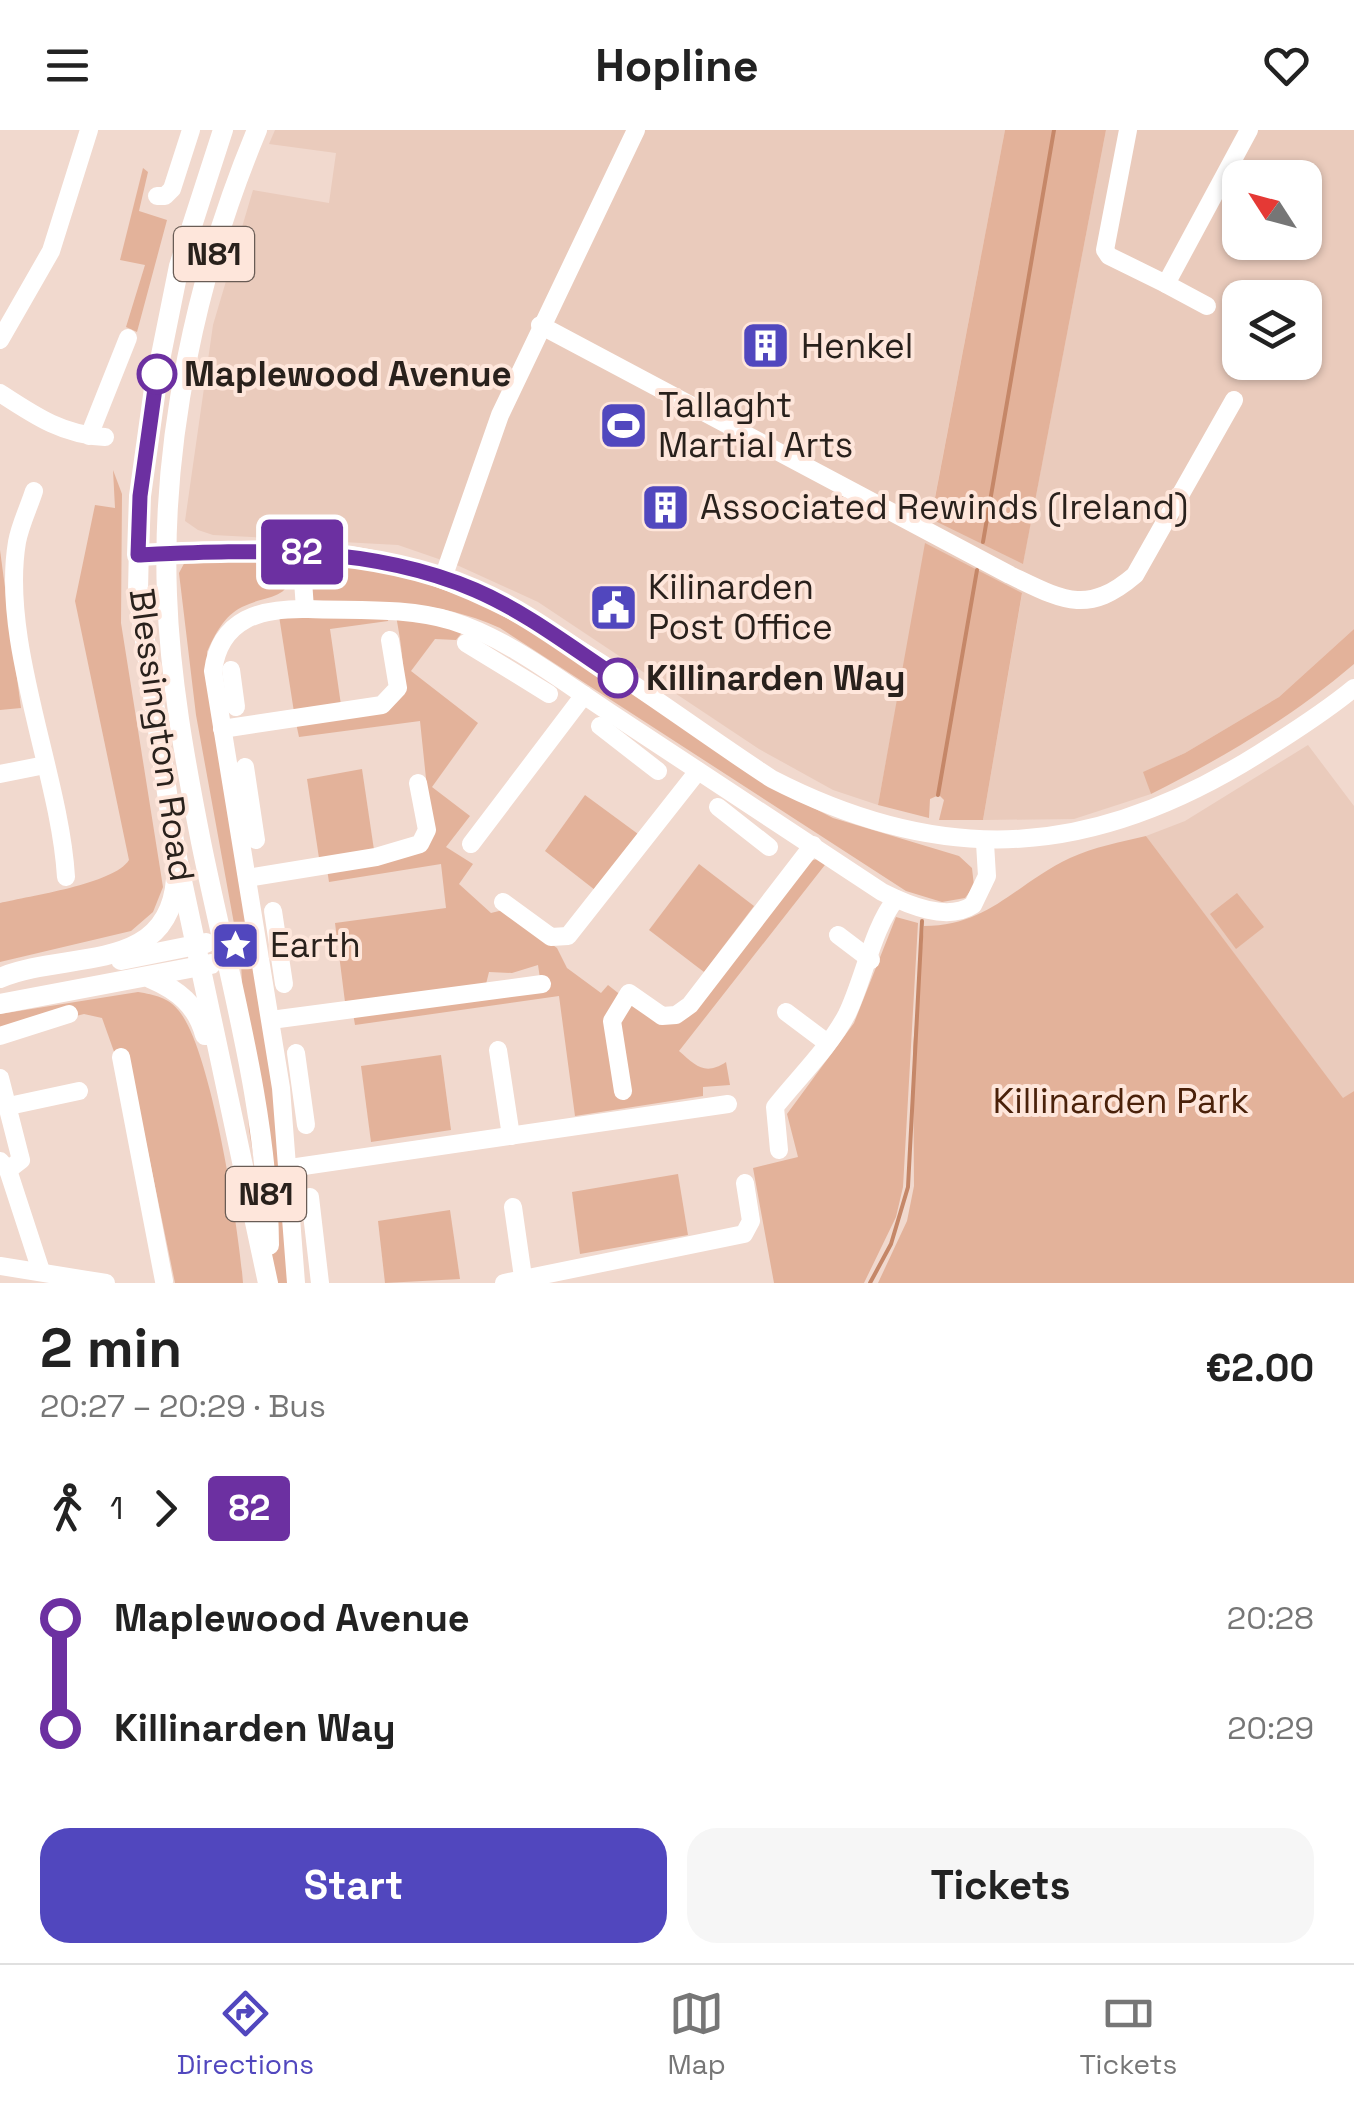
<!DOCTYPE html>
<html lang="en">
<head>
<meta charset="utf-8">
<style>
  body { margin:0; font-family:"Space Grotesk",sans-serif; background:#f6f6f6; color:#222; height:100vh; display:flex; flex-direction:column; font-size:38px; white-space:nowrap }
  * { box-sizing:border-box; margin:0 }
  p { font-size:32px; color:#767676 }
  .icon { flex:none; width:55px; height:55px; fill:none; stroke:currentColor; stroke-width:2; stroke-linecap:round; stroke-linejoin:round }
  .map { position:relative; height:1153px; overflow:hidden }
  .side { display:flex; flex-direction:column; background:#fff; flex:1 }
  .side>* { flex:none }
  .badge { padding:0 20px; border-radius:8px; font-size:35px; line-height:65px }
  .needle { width:65px; rotate:306deg }
  .fabs { position:absolute; left:1222px; top:30px; display:grid; gap:20px }
  .fabs a { display:grid; place-items:center; width:100px; height:100px; border-radius:20px; background:#fff; box-shadow:0 2px 8px #0004; font-size:50px }
  .map>.badge { position:absolute; translate:-50% -50%; box-shadow:0 0 0 5px #fff }
  .legs { display:flex; align-items:center; gap:15px; height:110px; padding:0 40px; font-size:32px }
  .legs p { margin-inline-start:auto }
  .overview { display:flex; align-items:center; justify-content:space-between; height:170px; padding:0 40px }
  h1 { font-size:55px; font-weight:700; line-height:75px }
  .button { display:flex; gap:20px; margin-top:auto; padding:20px 40px }
  .button a { flex:1; height:115px; border-radius:30px; background:#5147be; color:#fff; font-size:40px; font-weight:700; line-height:115px; text-align:center }
  .button a+a { background:#f6f6f6; color:#222 }
  ul { padding:0 40px; list-style:none }
  li { display:flex; align-items:center; gap:35px; height:110px; font-size:38px }
  li i { display:grid; place-items:center; width:15px; height:100%; margin:0 12px; background:currentColor }
  li i::after { content:''; width:25px; height:25px; margin:-12px; border:8px solid; border-radius:50%; background:#fff }
  li p { margin-inline-start:auto }
  li:first-child i { background:linear-gradient(#0000 50%,currentColor 0) }
  li:last-child i { background:linear-gradient(currentColor 50%,#0000 0) }
  header { display:flex; justify-content:space-between; align-items:center; height:130px; padding:0 40px; background:#fff; font-size:45px; font-weight:700 }
  .menu { display:flex; justify-content:space-around; align-items:center; height:140px; border-top:2px solid #e0e0e0; background:#fff; font-size:28px; color:#767676 }
  .menu a { display:grid; justify-items:center; gap:5px }
  .menu .current { color:#5147be }
  .map>svg:first-child { display:block }
</style>
</head>
<body>
<header><svg class="icon" aria-label="menu" viewBox="0 0 24 24"><path d="M4 6h16M4 12h16M4 18h16"/></svg>Hopline<svg class="icon" aria-label="heart" viewBox="0 0 24 24"><path d="M12 20l-8-8c-3-5 5-10 8-4 3-6 11-1 8 4z"/></svg></header>
<div class="map">
<svg width="1354" height="1153" viewBox="0 0 1354 1153">
  <rect width="100%" height="100%" fill="#f1d9ce"/>
  <g fill="#eacbbc" fill-rule="evenodd">
    <path d="M 275,0 L 1005,0 L 931,388 L 1023,433 L 1106,0 L 1354,0 L 1354,499 L 1279,567 L 1185,623 L 1144,642 L 1151,664 L 1074,689 L 983,690 L 1022,464 L 926,414 L 878,675 L 833,660 L 759,619 L 538,472 L 459,436 L 398,415 L 213,405 L 198,400 L 185,391 L 213,195 L 253,60 L 329,73 L 336,23 L 269,14 ZM 1240,48 L 1305,48 L 1305,112 L 1240,112 ZM 1240,168 L 1305,168 L 1305,232 L 1240,232 Z"/>
    <polygon points="1308,615 1354,676 1354,961 1343,969 1146,706 1185,691"/>
  </g>
  <g fill="#e3b29a">
    <polygon points="1005,0 1106,0 1023,434 931,389"/>
    <polygon points="143,38 148,42 139,81 167,90 137,202 126,197 145,135 120,130"/>
    <path d="M 113,340 L 122,364 L 121,493 L 163,757 L 153,782 L 131,801 L 0,832 L 0,773 C 29,766 114,754 129,730 L 75,471 L 95,375 L 115,378 Z"/>
    <polygon points="925,413 1022,463 983,690 939,690 944,670 939,665 930,669 929,688 878,675"/>
    <polygon points="0,420 21,578 0,580"/>
    <path d="M 187,428 L 281,428 L 291,433 C 293,472 270,463 242,477 C 224,486 215,504 207,522 C 219,652 249,779 268,908 C 279,990 285,1071 289,1153 L 275,1153 L 249,1000 L 241,832 L 196,585 L 179,443 Z"/>
    <path d="M 310,429 L 387,438 L 500,476 L 769,655 L 833,688 L 959,726 L 972,738 L 974,756 L 965,768 L 942,772 L 906,761 L 500,498 C 434,468 381,474 312,471 Z"/>
    <polygon points="389,485 388,491 330,499 341,575 294,582 279,486"/>
    <path d="M 396,486 L 465,499 L 456,510 L 435,509 L 411,541 L 478,593 L 432,657 L 470,686 L 446,717 L 473,734 L 459,754 L 491,783 L 503,780 L 557,818 L 567,838 L 601,863 L 608,855 C 631,872 656,902 685,888 L 810,731 L 824,727 L 828,731 L 679,921 C 696,936 705,946 726,932 L 730,955 L 703,957 L 703,966 L 575,986 L 559,866 L 355,895 L 353,883 L 541,855 L 538,835 L 512,843 L 489,842 L 486,854 L 345,872 L 335,793 L 446,778 L 441,734 L 329,752 L 327,739 L 432,706 L 420,591 L 299,607 L 296,593 C 393,579 417,597 396,486 Z"/>
    <path d="M 1354,499 L 1354,534 C 1291,588 1224,627 1151,664 L 1143,642 L 1185,623 L 1279,567 Z"/>
    <polygon points="362,639 374,720 319,728 307,649"/>
    <polygon points="585,665 638,704 595,760 545,721"/>
    <path d="M 1146,706 L 1343,968 L 1354,961 L 1354,1153 L 878,1153 L 907,1091 L 914,1056 L 913,917 L 924,796 C 989,796 1015,754 1070,728 C 1094,717 1120,712 1146,706 Z"/>
    <polygon points="699,734 754,776 704,842 649,800"/>
    <polygon points="1237,763 1264,797 1236,819 1210,784"/>
    <polygon points="896,787 918,793 903,1057 896,1087 864,1153 774,1153 753,1038 798,1027 787,984 854,893"/>
    <path d="M 138,862 C 155,865 168,867 179,881 C 211,919 239,1099 243,1153 L 175,1153 L 128,925 L 117,930 L 102,888 L 84,884 L 0,905 L 0,884 Z"/>
    <polygon points="441,925 451,1000 371,1012 361,936"/>
    <polygon points="678,1044 688,1105 580,1124 572,1062"/>
    <polygon points="450,1080 460,1149 385,1153 378,1091"/>
  </g>
  <g fill="none" stroke-linecap="round" stroke-linejoin="round">
    <g stroke="#c58768" stroke-width="4">
      <polyline points="983,412 1054,0"/>
      <polyline points="938,665 977,440"/>
      <polyline points="870,1153 891,1114 908,1057 922,791"/>
    </g>
    <g stroke="#fff" stroke-width="18">
      <polyline points="1128,0 1105,120 1109,126 1166,154 1249,0"/>
      <polyline points="157,66 165,66 172,59 191,0"/>
      <polyline points="1166,154 1207,176"/>
      <path d="M 540,195 L 1010,445 C 1062,470 1087,486 1135,445 L 1234,270"/>
      <polyline points="0,210 51,121 89,0"/>
      <path d="M 0,263 C 35,286 63,305 105,307"/>
      <polyline points="89,306 128,208"/>
      <path d="M 34,361 C 29,377 20,395 17,412 C 0,513 60,645 66,747"/>
      <polyline points="301,422 305,479"/>
      <path d="M 138,425 C 207,422 282,414 351,425 C 509,450 641,564 772,649 C 947,739 1095,727 1260,623 C 1292,603 1325,582 1354,558"/>
      <polyline points="443,448 500,285 636,0"/>
      <polyline points="466,513 549,564"/>
      <polyline points="231,540 236,577"/>
      <polyline points="600,596 658,641"/>
      <polyline points="222,599 382,575 398,558 390,510"/>
      <polyline points="245,637 256,710"/>
      <polyline points="0,644 45,635"/>
      <polyline points="718,677 769,717"/>
      <polyline points="471,714 584,565"/>
      <polyline points="247,748 376,727 420,714 427,700 418,653"/>
      <polyline points="503,772 551,807 568,806 698,641"/>
      <polyline points="273,781 284,854"/>
      <polyline points="838,805 871,830"/>
      <polyline points="786,882 826,912"/>
      <polyline points="271,890 542,854"/>
      <polyline points="0,906 69,884"/>
      <polyline points="498,920 511,1006"/>
      <polyline points="296,923 306,995"/>
      <polyline points="121,927 164,1151"/>
      <polyline points="0,948 21,1030 8,1040"/>
      <polyline points="623,961 612,891 629,863 662,886 676,885 690,875 813,715"/>
      <polyline points="9,976 79,961"/>
      <path d="M 779,1020 L 775,977 C 798,948 830,917 847,884 C 864,849 873,797 896,769"/>
      <polyline points="0,1031 8,1040 41,1141"/>
      <polyline points="290,1038 728,974"/>
      <polyline points="310,1067 320,1153"/>
      <polyline points="513,1077 523,1147"/>
      <polyline points="0,1136 106,1153"/>
      <path d="M 296,1153 L 281,958 L 213,541 C 220,488 261,478 308,479 C 355,481 407,477 452,491 C 509,509 560,550 609,582 C 701,642 791,703 882,762 C 908,775 947,792 973,775 L 987,746 L 985,713"/>
      <polyline points="504,1153 744,1104 751,1091 745,1053"/>
    </g>
    <g stroke="#fff" stroke-width="20">
      <polyline points="223,0 179,136 158,240 140,366 138,462 175,718 268,1153"/>
      <path d="M 257,0 C 197,143 161,310 167,465 C 170,549 185,631 201,712 C 228,845 268,979 269,1115"/>
      <polyline points="121,830 206,813"/>
      <path d="M 0,848 C 65,820 169,846 176,749"/>
      <path d="M 150,848 C 178,860 197,875 205,905"/>
      <polyline points="0,874 211,834"/>
    </g>
  </g>
  <g fill="none" stroke-linecap="round" stroke-linejoin="round">
    <defs>
      <path id="line-1" d="M 157,244 L 140,366 L 138,425 C 252,420 367,414 475,460 C 526,482 571,517 618,548"/>
    </defs>
    <use href="#line-1" stroke="#fff" stroke-width="22"/>
    <use href="#line-1" stroke="#6c30a1" stroke-width="15"/>
  </g>
  <defs>
    <symbol id="building-square" viewBox="-11 -11 22 22"><rect x="-9" y="-9" width="18" height="18" rx="4" fill="#5147be" stroke="#fee6db"/><path d="M-4-6H4V6H1V3H-1V6H-4ZM-2.5-4.3h1.7v1.8h-1.7ZM.8-4.3h1.7v1.8H.8ZM-2.5-1h1.7V.8h-1.7ZM.8-1h1.7V.8H.8Z" fill="#fff"/></symbol>
    <symbol id="stadium-square" viewBox="-11 -11 22 22"><rect x="-9" y="-9" width="18" height="18" rx="4" fill="#5147be" stroke="#fee6db"/><path d="M0-5a6.5 5 0 1 0 0 10a6.5 5 0 1 0 0-10ZM-3.5-1.8h7v3.6h-7Z" fill="#fff"/></symbol>
    <symbol id="civic-square" viewBox="-11 -11 22 22"><rect x="-9" y="-9" width="18" height="18" rx="4" fill="#5147be" stroke="#fee6db"/><path d="M-.6-6.5H3V-4.5H.6V-3L4-1V1h2V6H-6V1h2V-1L-.6-3ZM-1.2 2.5V6h2.4V2.5Z" fill="#fff"/></symbol>
    <symbol id="sight-square" viewBox="-11 -11 22 22"><rect x="-9" y="-9" width="18" height="18" rx="4" fill="#5147be" stroke="#fee6db"/><path d="M0-6L1.8-2.2L6-1.7L2.9 1.2L3.7 5.4L0 3.3L-3.7 5.4L-2.9 1.2L-6-1.7L-1.8-2.2Z" fill="#fff"/></symbol>
  </defs>
  <g fill-rule="evenodd">
    <use href="#building-square" x="738" y="188" width="55" height="55"/>
    <use href="#stadium-square" x="596" y="268" width="55" height="55"/>
    <use href="#building-square" x="638" y="350" width="55" height="55"/>
    <use href="#civic-square" x="586" y="450" width="55" height="55"/>
    <use href="#sight-square" x="208" y="788" width="55" height="55"/>
  </g>
  <g fill="#fff" stroke="#6c30a1" stroke-width="5">
    <circle cx="157" cy="244" r="18"/>
    <circle cx="618" cy="548" r="18"/>
  </g>
  <g text-anchor="middle" stroke-width="8" stroke-linejoin="round" paint-order="stroke">
    <g fill="#fee6db" stroke="#695c55" stroke-width="2.5">
      <rect x="174" y="97" width="80" height="54" rx="8"/>
      <rect x="226" y="1037" width="80" height="54" rx="8"/>
    </g>
    <g font-size="32" font-weight="bold" fill="#29211c">
      <text x="214" y="135">N81</text>
      <text x="266" y="1075">N81</text>
    </g>
    <g font-size="35" fill="#29211c" stroke="#fee6db" text-anchor="start">
      <text x="801" y="228">Henkel</text>
      <text x="658" y="287">Tallaght<tspan x="658" dy="40">Martial Arts</tspan></text>
      <text x="700" y="389">Associated Rewinds (Ireland)</text>
      <text x="648" y="469">Kilinarden<tspan x="648" dy="40">Post Office</tspan></text>
      <text x="270" y="827">Earth</text>
    </g>
    <g font-size="35" font-weight="bold" fill="#29211c" stroke="#fee6db" text-anchor="start">
      <text x="184" y="256">Maplewood Avenue</text>
      <text x="646" y="560">Killinarden Way</text>
    </g>
    <g font-size="35" fill="#29211c" stroke="#fee6db">
      <text transform="translate(162 605) rotate(82)" y="12">Blessington Road</text>
    </g>
    <g font-size="35" fill="#4a210a" stroke="#fee6db">
      <text x="1121" y="983">Killinarden Park</text>
    </g>
  </g>
</svg>
<div class="fabs">
<a><svg class="needle" viewBox="-14 -14 28 28"><path d="M0-13l5 13h-10z" fill="#e53935"/><path d="M0 13l5-13h-10z" fill="#767676"/></svg></a>
<a><svg class="icon" aria-label="layers" viewBox="0 0 24 24"><path d="M12 4l9 5-9 5-9-5zM3 14l9 5 9-5"/></svg></a>
</div>
<b class="badge" style="left:302px;top:422px;background:#6c30a1;color:#fff">82</b>
</div>
<section class="side">
<div class="overview"><div><h1>2 min</h1><p>20:27 – 20:29 · Bus</p></div><b>€2.00</b></div>
<div class="legs"><svg class="icon" aria-label="walk" viewBox="0 0 24 24"><circle cx="13" cy="4" r="2"/><path d="M13 8l-2 6 4 7M11 14l-3 7M7 12l3-4h3l4 4"/></svg>1<svg class="icon" aria-label="forward" viewBox="0 0 24 24"><path d="M9 5l7 7-7 7"/></svg><b class="badge" style="background:#6c30a1;color:#fff">82</b></div>
<ul>
<li><i style="color:#6c30a1"></i><b>Maplewood Avenue</b><p>20:28</p></li>
<li><i style="color:#6c30a1"></i><b>Killinarden Way</b><p>20:29</p></li>
</ul>
<div class="button"><a>Start</a><a>Tickets</a></div>
</section>
<nav class="menu">
<a class="current"><svg class="icon" aria-label="directions" viewBox="0 0 24 24"><path d="M12 3l9 9-9 9-9-9zM9 14v-3h6M13 9l2 2-2 2"/></svg>Directions</a>
<a><svg class="icon" aria-label="map" viewBox="0 0 24 24"><path d="M3 6l6-2 6 2 6-2v14l-6 2-6-2-6 2zM9 4v14M15 6v14"/></svg>Map</a>
<a><svg class="icon" aria-label="tickets" viewBox="0 0 24 24"><path d="M3 7h18v10H3zM15 7v10"/></svg>Tickets</a>
</nav>
</body>
</html>
